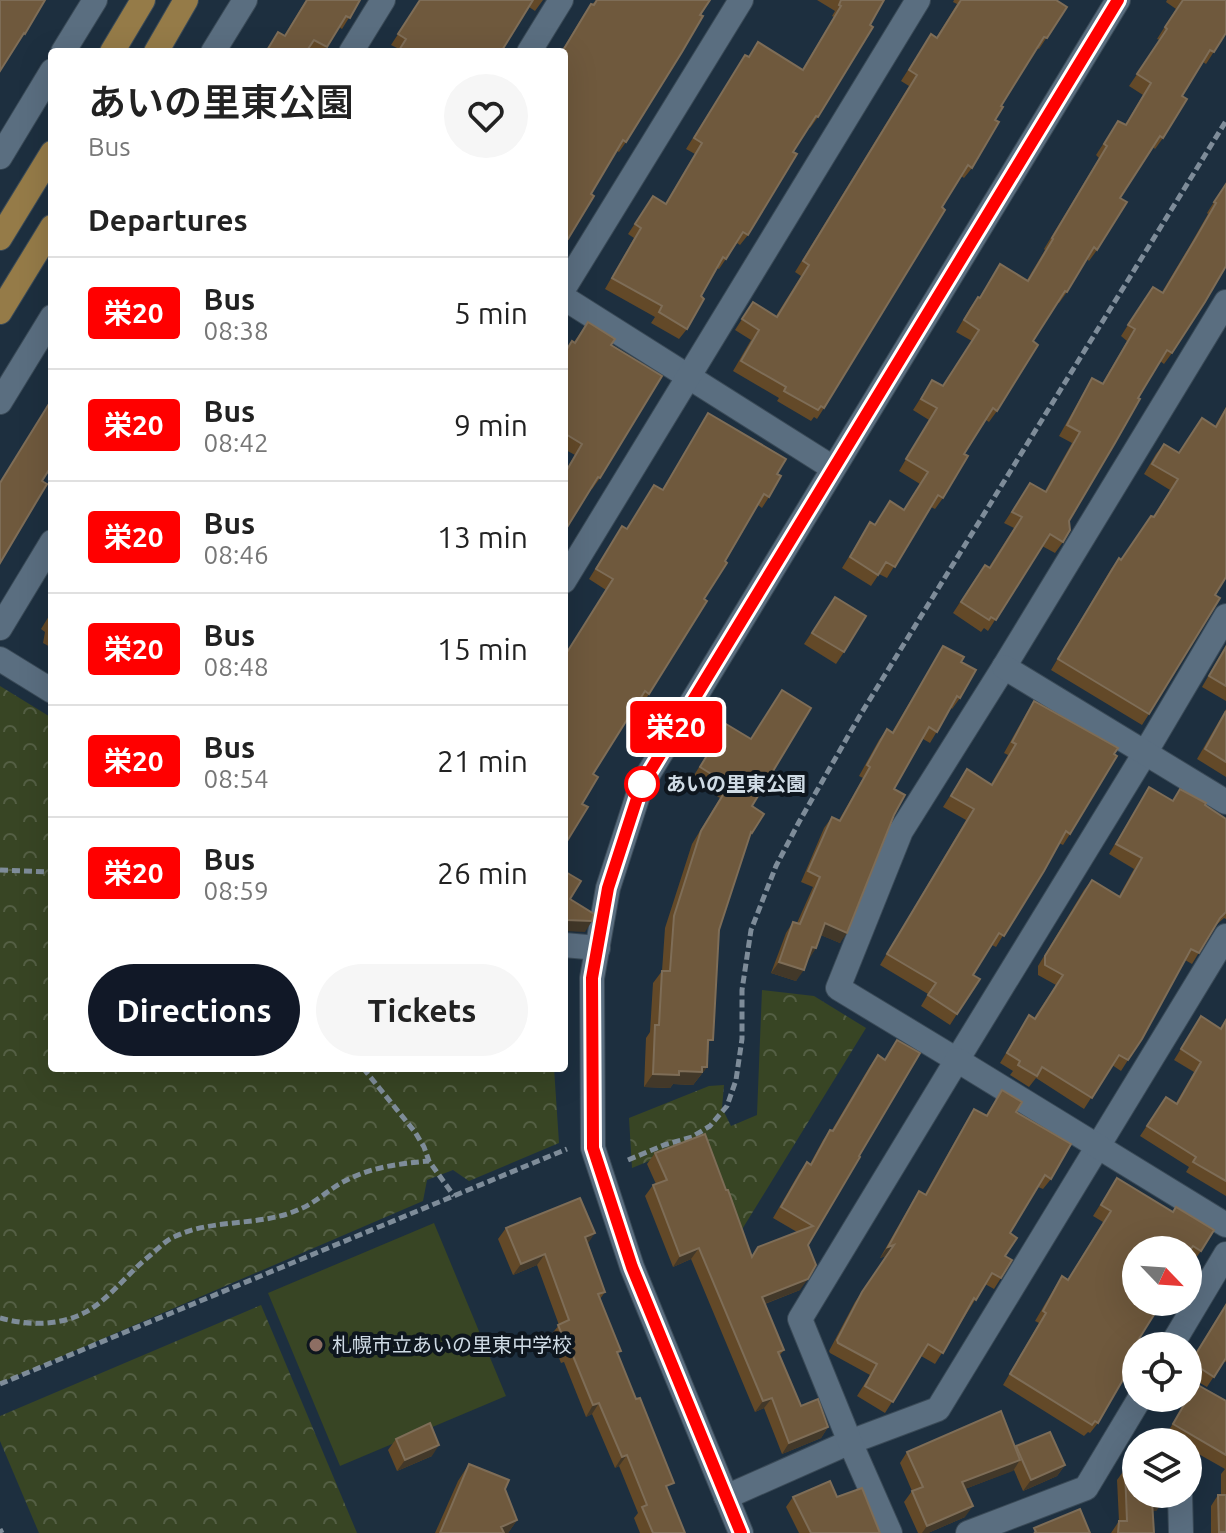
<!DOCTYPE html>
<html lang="en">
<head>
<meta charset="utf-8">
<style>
  body { margin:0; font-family:Ubuntu,"Noto Sans JP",sans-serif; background:#f6f6f6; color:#222; height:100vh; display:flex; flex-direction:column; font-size:30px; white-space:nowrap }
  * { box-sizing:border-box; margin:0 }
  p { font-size:26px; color:#767676 }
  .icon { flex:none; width:44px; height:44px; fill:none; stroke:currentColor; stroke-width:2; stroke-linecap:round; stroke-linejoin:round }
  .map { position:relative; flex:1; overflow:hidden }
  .sheet { position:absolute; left:48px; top:48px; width:520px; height:1024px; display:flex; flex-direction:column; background:#fff; border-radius:8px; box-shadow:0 8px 32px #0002 }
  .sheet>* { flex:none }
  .badge { padding:0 16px; border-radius:6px; font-size:28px; line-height:52px }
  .needle { width:52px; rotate:115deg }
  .buttons { position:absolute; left:1122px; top:1236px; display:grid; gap:16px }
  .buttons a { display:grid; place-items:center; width:80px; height:80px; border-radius:50%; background:#fff; box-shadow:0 8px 32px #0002; font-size:40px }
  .map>.badge { position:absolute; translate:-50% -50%; box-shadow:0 0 0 4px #fff }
  h2 { padding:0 40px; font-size:30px; line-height:72px }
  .round { display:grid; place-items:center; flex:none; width:84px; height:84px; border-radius:42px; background:#f6f6f6 }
  .head { display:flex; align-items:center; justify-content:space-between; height:136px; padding:0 40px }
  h1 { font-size:38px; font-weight:600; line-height:60px }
  .button { display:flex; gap:16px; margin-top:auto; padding:16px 40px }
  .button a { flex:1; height:92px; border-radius:48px; background:#111827; color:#fff; font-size:32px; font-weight:600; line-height:92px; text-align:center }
  .button a+a { background:#f6f6f6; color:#222 }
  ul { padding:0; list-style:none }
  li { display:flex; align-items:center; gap:24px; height:112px; padding:0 40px; border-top:2px solid #e0e0e0 }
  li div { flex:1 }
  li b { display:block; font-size:30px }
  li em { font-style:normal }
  li .badge { min-width:88px; font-weight:700; text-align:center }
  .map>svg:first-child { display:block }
</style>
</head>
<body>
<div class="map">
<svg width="1226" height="1533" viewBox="0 0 1226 1533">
  <defs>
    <pattern id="park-crowns" width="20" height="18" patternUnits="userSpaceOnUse" patternTransform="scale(2)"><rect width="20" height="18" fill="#384524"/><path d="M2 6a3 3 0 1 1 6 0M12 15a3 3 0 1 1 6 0" fill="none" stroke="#545f44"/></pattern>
  </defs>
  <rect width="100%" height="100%" fill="#1d2f3f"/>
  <polygon fill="#384524" points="434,1223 506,1396 340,1466 268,1293"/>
  <g fill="url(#park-crowns)">
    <polygon points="0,686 52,718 52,1068 554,1068 559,1143 469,1181 453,1170 427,1180 423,1201 0,1383"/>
    <polygon points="762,990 814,996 866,1028 741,1231 703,1139 632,1168 629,1118 709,1086 724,1085 722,1108 731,1126 757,1115"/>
    <polygon points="261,1305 357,1533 39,1533 0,1441 0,1416"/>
  </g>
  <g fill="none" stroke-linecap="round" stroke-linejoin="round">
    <defs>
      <g id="minor">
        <polyline points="63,52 95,0"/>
        <polyline points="213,52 245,0"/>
        <polyline points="351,52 383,0"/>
        <polyline points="529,52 561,0"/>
        <polyline points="0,157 52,71"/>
        <polyline points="564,288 741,0"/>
        <polyline points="564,298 833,468"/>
        <polyline points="1226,302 1004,667 901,831 838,988 957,1060 1145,753 1226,616"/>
        <polyline points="0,402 52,317"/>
        <polyline points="564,581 918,0"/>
        <polyline points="0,628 52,542"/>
        <polyline points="0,659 52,691"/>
        <polyline points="1004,667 1226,802"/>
        <polyline points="564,945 598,948"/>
        <polyline points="1171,1346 1226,1254"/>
        <polyline points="1180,1494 1181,1533"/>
        <polyline points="726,1497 850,1442 938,1409 1226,936"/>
        <polyline points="741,1533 632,1267 593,1148 592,978 608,888 641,786 1118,0"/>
        <polyline points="890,1533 850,1442 800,1319 957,1060 1226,1225"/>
        <polyline points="968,1533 1086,1488 1140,1398"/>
      </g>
      <g id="major">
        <polyline points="112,52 143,0"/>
        <polyline points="156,52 186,0"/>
        <polyline points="0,238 52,153"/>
        <polyline points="0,312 52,227"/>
      </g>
    </defs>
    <use href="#minor" stroke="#3a4a57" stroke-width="26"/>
    <use href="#major" stroke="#3a4a57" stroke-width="26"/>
    <g stroke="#7e8c99" stroke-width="5" stroke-dasharray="8 4" stroke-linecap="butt">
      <polyline points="0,870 52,872"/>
      <polyline points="363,1068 415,1132 424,1147 429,1161 454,1196"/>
      <polyline points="628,1160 664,1145 692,1137 710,1126 727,1106 736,1080 742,1039 742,990 751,930 776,866 799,822 859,717 1226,121"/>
      <path d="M 0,1318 C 33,1327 70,1326 98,1304 C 116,1290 130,1272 147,1258 C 156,1251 165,1240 176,1236 C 215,1218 261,1227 300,1209 C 315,1203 327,1191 341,1183 C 370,1167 397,1164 429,1161"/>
      <polyline points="0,1384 567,1149"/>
      <polyline points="0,1529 2,1533"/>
    </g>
    <use href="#minor" stroke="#5a6e80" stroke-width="24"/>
    <use href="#major" stroke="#957b48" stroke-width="24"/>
  </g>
  <g fill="#634928">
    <polygon points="306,0 360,0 342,29 339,27 323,52 309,52 307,51 306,52 265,52 278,32 284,36"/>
    <polygon points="420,0 543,0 535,11 529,7 501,52 397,52 399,49 391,45"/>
    <polygon points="596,0 710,0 626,142 619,152 617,151 591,194 594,196 564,244 564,52 561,52 584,14"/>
    <polygon points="817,0 884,0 818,117 810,128 809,127 793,152 748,235 740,245 737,243 719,269 717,268 701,296 687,329 679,339 651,323 655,317 605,289 634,238 628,234 653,196 665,204 695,154 686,149 745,55 748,57 802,70 834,17 832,16 835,11"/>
    <polygon points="954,0 1056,0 1067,7 1039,49 1037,48 1001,106 972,168 964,178 961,176 942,207 824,408 817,419 814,417 811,421 777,401 779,398 733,371 751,340 735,330 753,302 776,316 801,276 795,272 909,86 901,81 931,34 936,38 957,4 953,2"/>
    <polygon points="1167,0 1226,0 1226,33 1206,64 1203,62 1182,96 1163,138 1155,149 1153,147 1120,198 1097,250 1089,261 1087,259 1067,292 1059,303 1057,302 1033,341 997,411 989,422 986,420 964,454 943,498 935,509 931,507 887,578 879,574 871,586 842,568 870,522 875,525 890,501 904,509 920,484 899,471 929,420 913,410 932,380 942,386 972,341 956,332 970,308 978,297 979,298 1000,264 1027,280 1045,250 1044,249 1099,158 1096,155 1118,121 1125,125 1143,95 1129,86 1160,40 1157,39 1176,9 1166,2"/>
    <polygon points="1226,183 1172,353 1164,364 1160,361 1138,398 1069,521 1063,542 1055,553 1042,546 988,631 984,628 981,632 953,613 977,576 989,567 1014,528 1004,523 1030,483 1045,491 1072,443 1059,436 1085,390 1092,378 1102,384 1127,341 1121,336 1145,298 1162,292 1189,247 1208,214 1207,213"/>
    <polygon points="588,322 611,345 600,478 592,489 591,488 566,529 564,536 564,473 575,455 564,449 564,353 574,342"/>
    <polygon points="1226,407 1226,577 1149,714 1142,725 1051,670 1111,569 1119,558 1121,560 1153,517 1170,490 1144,474 1156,454 1164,444 1179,452 1202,418 1215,426"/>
    <polygon points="708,413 777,474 769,497 762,508 758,505 649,694 642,705 638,702 593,774 582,804 606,590 589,579 615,537 627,529 654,485 662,490"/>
    <polygon points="835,597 844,652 836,664 804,644"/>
    <polygon points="52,598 52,648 43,643 45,632 41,629 49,616"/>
    <polygon points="1226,645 1226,701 1202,687"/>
    <polygon points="943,646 961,662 960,698 952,709 951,708 930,743 923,739 894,789 894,815 840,943 821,935 816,948 808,959 796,981 771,973 786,933 793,922 797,923 813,887 801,882 824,828 832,817 839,820 863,778 859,776 879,740 887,729 892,732"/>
    <polygon points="782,690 752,806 764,814 749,838 719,930 707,1067 693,1085 673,1084 670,1088 644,1087 646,1038 650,1032 653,983 662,971 665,928 692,844 720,798 691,780 726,724 751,739"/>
    <polygon points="1034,701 1070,834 1063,845 1059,843 996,947 992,945 973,975 957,1014 950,1025 921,1006 928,994 880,965 966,820 943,807 967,769 991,784 1008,755 1004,753 1027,712"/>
    <polygon points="1226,709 1226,777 1197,759"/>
    <polygon points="1149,787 1172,801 1180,789 1226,819 1226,919 1224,918 1215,926 1192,964 1185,960 1128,1060 1121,1071 1112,1065 1084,1109 1036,1078 1029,1087 1010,1075 1013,1071 1000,1063 1029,1015 1034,1018 1056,985 1038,975 1038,966 1084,890 1092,880 1119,896 1134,869 1109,854"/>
    <polygon points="1201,1016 1220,1028 1226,1019 1226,1196 1186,1172 1189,1167 1140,1136 1166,1097 1176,1103 1194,1072 1174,1060"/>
    <polygon points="897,1040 859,1156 808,1245 800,1290 765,1304 784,1350 779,1356 801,1406 828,1427 821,1438 782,1454 764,1408 755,1412 691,1259 673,1267 645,1196 653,1185 656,1184 647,1164 655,1153 752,1256 758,1247 797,1232 773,1218 799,1173 807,1162 810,1164 823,1140 830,1130 832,1130 870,1066 878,1055 885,1059"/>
    <polygon points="1002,1090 1016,1112 1051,1179 1043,1189 1038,1187 1010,1233 1001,1278 994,1289 985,1284 935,1364 921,1356 885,1413 857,1396 870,1375 830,1353 829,1351 855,1302 886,1256 880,1258 912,1202 919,1191 925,1194 967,1120 974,1109 986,1115"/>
    <polygon points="1117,1178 1201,1251 1193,1262 1188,1258 1188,1250 1132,1350 1098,1423 1090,1433 1088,1432 1084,1436 1003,1385 1039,1323 1035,1321 1055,1287 1062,1276 1068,1279 1103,1222 1093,1216"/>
    <polygon points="506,1228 588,1243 605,1292 600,1299 618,1355 668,1492 685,1533 640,1533 634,1518 638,1513 619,1466 615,1468 592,1414 586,1417 564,1362 561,1363 550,1336 559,1325 537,1265 513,1275 498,1239"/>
    <polygon points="1226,1304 1226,1362 1224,1361 1207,1387 1188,1376 1188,1365"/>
    <polygon points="1196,1384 1226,1401 1226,1533 1211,1533 1211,1506 1218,1495 1221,1495 1221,1474 1225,1469 1188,1448 1188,1442 1178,1442 1166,1435"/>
    <polygon points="396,1439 432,1456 397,1471 388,1450"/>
    <polygon points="1016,1446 1065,1465 1057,1476 1023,1491 1014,1470 965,1489 965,1517 928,1533 918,1533 904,1502 912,1491 900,1463 907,1452 1015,1447"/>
    <polygon points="469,1464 505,1489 517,1520 508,1533 435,1533 458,1481"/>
    <polygon points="1125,1469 1164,1500 1156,1511 1153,1511 1154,1533 1111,1533 1119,1521 1117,1480"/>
    <polygon points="793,1497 837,1497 880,1533 799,1533 786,1507"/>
  </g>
  <g fill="#423829">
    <polygon points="566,920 592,921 585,932 564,931 564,923"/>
    <polygon points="825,923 847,933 840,943 818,934"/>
    <polygon points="812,947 816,948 809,959 805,957"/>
    <polygon points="779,962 804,970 796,981 771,973"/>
    <polygon points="702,1067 707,1067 693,1085 673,1084 670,1088 644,1087 653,1074"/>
    <polygon points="595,1233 587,1245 585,1237"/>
    <polygon points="894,1245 886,1256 880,1258 888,1247"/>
    <polygon points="699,1248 691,1259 673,1267 680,1256"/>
    <polygon points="545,1254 537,1265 513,1275 521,1264"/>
    <polygon points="808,1279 800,1290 754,1308 762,1297"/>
    <polygon points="772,1398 764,1408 755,1412 763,1401"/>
    <polygon points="599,1403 592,1414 586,1417 593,1405"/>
    <polygon points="828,1427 821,1438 782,1454 789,1443"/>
    <polygon points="439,1445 432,1456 397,1471 405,1460"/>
    <polygon points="627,1455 619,1466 615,1468 622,1457"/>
    <polygon points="1020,1460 1013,1471 954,1493 962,1482"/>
    <polygon points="1065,1465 1057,1476 1023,1491 1031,1480"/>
    <polygon points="1164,1500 1156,1511 1145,1512 1152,1501"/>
    <polygon points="973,1506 965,1517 928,1533 922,1533 927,1526"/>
    <polygon points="517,1520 508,1533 497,1533 501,1527"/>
  </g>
  <g fill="#6f593d" stroke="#7e6d57" stroke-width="2">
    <polygon points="0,0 45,0 25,34 24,33 0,71"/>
    <polygon points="307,0 360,0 350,18 346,16 327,47 314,40 306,52 266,52 278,32 285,36"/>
    <polygon points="420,0 533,0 501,52 398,52 406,39 398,34"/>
    <polygon points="597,0 710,0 700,15 703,16 682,52 626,142 623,140 591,194 594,196 568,239 564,237 564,52 562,52 591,4 594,5"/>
    <polygon points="841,0 884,0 870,25 873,27 818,117 816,116 793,152 797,154 748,235 743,232 726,259 723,257 701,296 704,299 687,329 659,312 662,306 612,278 641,228 635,224 653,196 666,204 702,143 694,138 745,55 749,57 758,42 803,70 841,6 839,5"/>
    <polygon points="961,0 1056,0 1067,7 1047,38 1044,37 1001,106 1003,107 995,120 999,122 972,168 968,165 942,207 945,210 824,408 821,406 818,410 784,391 786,387 741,361 759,330 742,319 753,302 777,317 809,265 803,261 917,75 909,70 931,34 937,38"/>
    <polygon points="1183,0 1226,0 1226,33 1214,52 1210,50 1182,96 1187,99 1163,138 1160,136 1120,198 1127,202 1097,250 1094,247 1067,292 1065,291 1033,341 1038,345 997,411 993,408 964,454 968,456 943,498 938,495 895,567 886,562 878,575 850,557 870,522 875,525 890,501 904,510 928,472 906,459 937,408 921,399 932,380 943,386 979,330 964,320 978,297 980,298 1000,264 1028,281 1053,239 1052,238 1107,146 1104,144 1118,121 1126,125 1151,83 1137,74 1167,29 1165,27"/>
    <polygon points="1226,184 1226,266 1205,302 1172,353 1167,350 1138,398 1140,399 1115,443 1069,521 1070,530 1063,542 1050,534 996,620 991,617 989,620 961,602 985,565 990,568 1022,517 1012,512 1030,483 1046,492 1080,432 1067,425 1092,378 1103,384 1135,329 1128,325 1153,287 1163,293 1197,236 1216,203 1214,202"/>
    <polygon points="588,322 615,339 611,345 662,376 600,478 598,477 566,529 567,530 564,536 564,475 582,444 564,433 564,354 572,341 575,343"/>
    <polygon points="52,399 52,465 42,481 47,484 0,563 0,483"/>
    <polygon points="1226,409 1226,577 1215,595 1220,598 1149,714 1058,659 1119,558 1121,560 1151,516 1154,517 1178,479 1152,464 1164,444 1179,453 1202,418 1216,427"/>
    <polygon points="708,413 786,459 777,474 781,476 769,497 764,494 725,561 727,563 704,599 707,601 649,694 645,691 593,774 598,777 582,804 588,807 564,846 564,657 613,579 596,569 622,526 627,529 654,485 663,490"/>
    <polygon points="835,597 866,616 844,652 812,633"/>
    <polygon points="943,646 964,657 961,662 976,670 960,698 957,696 937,732 929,727 894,789 905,795 894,815 847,933 825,923 816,948 812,947 804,970 779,962 793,922 800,924 820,877 808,871 832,817 840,821 870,767 867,765 887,729 893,733"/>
    <polygon points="1226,647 1226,686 1209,676"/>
    <polygon points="782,690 811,708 752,806 764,814 752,833 751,832 719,930 713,1040 708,1040 707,1067 702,1067 702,1072 679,1071 679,1075 653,1074 655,1025 659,1025 662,971 670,971 674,916 701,831 729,785 700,767 726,724 751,739"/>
    <polygon points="1034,701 1118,748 1114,754 1117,756 1070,834 1066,831 1044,871 1004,936 999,933 973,975 980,979 957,1014 928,995 936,983 887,954 974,809 951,796 967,769 992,785 1016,744 1012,742"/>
    <polygon points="1226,711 1226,762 1205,749"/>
    <polygon points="1149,787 1173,801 1180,789 1206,803 1205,805 1226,819 1226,912 1220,918 1199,953 1191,949 1142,1039 1128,1060 1119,1055 1092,1098 1042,1067 1037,1076 1018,1065 1020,1061 1007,1053 1029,1015 1035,1019 1063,975 1045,965 1045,956 1092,880 1120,897 1142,858 1116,844"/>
    <polygon points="564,871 581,881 570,899 594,914 592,921 566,920 564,919"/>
    <polygon points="1201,1016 1221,1029 1226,1020 1226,1181 1193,1162 1196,1157 1147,1126 1166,1097 1177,1104 1201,1062 1181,1049"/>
    <polygon points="897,1040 920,1053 859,1156 860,1157 808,1245 816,1265 808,1279 762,1297 784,1350 778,1352 801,1406 818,1399 828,1427 789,1443 772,1398 763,1401 699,1248 680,1256 653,1185 667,1180 655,1153 705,1134 726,1190 728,1190 752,1257 758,1247 813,1226 781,1207 807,1162 811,1165 830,1130 833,1131 878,1055 885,1060"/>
    <polygon points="1002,1090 1022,1102 1016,1112 1071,1144 1051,1179 1045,1175 1010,1233 1017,1238 1005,1256 1012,1260 1001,1278 992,1273 976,1300 974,1298 943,1353 928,1344 893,1402 865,1386 877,1364 838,1343 837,1340 862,1292 894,1245 888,1247 919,1191 926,1195 974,1109 987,1116"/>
    <polygon points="1117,1178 1173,1212 1176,1207 1214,1230 1201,1251 1193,1246 1188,1253 1188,1250 1136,1250 1136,1302 1162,1302 1132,1350 1136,1353 1136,1357 1098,1423 1095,1421 1092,1425 1010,1374 1046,1313 1043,1311 1062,1276 1068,1280 1111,1211 1101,1205"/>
    <polygon points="580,1198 595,1233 585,1237 605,1292 598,1294 621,1351 617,1352 636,1399 640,1398 674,1483 666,1486 685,1533 653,1533 642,1507 647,1505 627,1455 622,1457 599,1403 593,1405 571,1351 569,1352 558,1325 569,1320 545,1254 521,1264 506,1228"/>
    <polygon points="1226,1305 1226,1358 1214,1377 1191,1362"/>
    <polygon points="1196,1384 1226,1401 1226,1455 1173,1424"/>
    <polygon points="1001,1411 1020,1460 962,1482 973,1506 927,1526 912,1491 923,1487 907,1452"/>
    <polygon points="430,1423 439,1445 405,1460 396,1439"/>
    <polygon points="1050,1432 1065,1465 1031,1480 1016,1446"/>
    <polygon points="469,1464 509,1480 505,1489 517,1520 501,1527 504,1533 440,1533"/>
    <polygon points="1136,1468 1136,1494 1164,1494 1164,1500 1152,1501 1154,1533 1118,1533 1119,1521 1127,1521 1125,1469"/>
    <polygon points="830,1481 837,1497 862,1488 880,1533 811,1533 793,1497"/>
    <polygon points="1218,1495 1226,1495 1226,1532 1219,1532"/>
    <polygon points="1080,1509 1090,1533 1034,1533 1036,1532 1034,1528"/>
  </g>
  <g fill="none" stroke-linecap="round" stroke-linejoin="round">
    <defs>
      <polyline id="line" points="741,1533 632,1267 593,1148 592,978 608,888 641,786 1118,0"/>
    </defs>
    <use href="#line" stroke="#fff" stroke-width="18"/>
    <use href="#line" stroke="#f00" stroke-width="12"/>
  </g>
  <circle fill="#fff" stroke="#f00" stroke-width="4" cx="642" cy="784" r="16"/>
  <circle fill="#8d6e63" stroke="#0e161e" stroke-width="3" cx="316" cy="1345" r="8"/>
  <g text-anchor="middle" stroke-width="8" stroke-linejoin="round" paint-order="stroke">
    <g font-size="20" font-weight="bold" fill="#cfdbe5" stroke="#0e161e" text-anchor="start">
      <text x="666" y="791">あいの里東公園</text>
    </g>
    <g font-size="20" fill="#cfdbe5" stroke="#0e161e" text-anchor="start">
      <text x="332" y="1352">札幌市立あいの里東中学校</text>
    </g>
  </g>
</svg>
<div class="buttons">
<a><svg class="needle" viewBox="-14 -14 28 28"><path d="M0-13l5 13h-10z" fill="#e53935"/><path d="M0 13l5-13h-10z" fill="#767676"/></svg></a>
<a><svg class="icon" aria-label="locate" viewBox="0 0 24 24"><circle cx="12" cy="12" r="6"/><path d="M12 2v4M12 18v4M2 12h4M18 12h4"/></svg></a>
<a><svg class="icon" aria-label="layers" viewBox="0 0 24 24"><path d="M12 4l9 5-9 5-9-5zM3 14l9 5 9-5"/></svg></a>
</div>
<b class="badge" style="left:676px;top:727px;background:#f00;color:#fff">栄20</b>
<section class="sheet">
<div class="head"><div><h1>あいの里東公園</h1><p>Bus</p></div><a class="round"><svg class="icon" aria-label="heart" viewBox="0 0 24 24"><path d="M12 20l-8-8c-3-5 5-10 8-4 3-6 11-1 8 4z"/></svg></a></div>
<h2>Departures</h2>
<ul>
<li><span class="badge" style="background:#f00;color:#fff">栄20</span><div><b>Bus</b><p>08:38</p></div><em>5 min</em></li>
<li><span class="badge" style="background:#f00;color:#fff">栄20</span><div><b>Bus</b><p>08:42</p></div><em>9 min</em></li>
<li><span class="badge" style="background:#f00;color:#fff">栄20</span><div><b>Bus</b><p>08:46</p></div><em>13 min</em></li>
<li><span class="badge" style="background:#f00;color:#fff">栄20</span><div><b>Bus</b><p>08:48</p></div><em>15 min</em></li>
<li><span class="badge" style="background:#f00;color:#fff">栄20</span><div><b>Bus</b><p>08:54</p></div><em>21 min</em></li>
<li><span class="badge" style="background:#f00;color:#fff">栄20</span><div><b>Bus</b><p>08:59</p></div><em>26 min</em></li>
</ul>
<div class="button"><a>Directions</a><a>Tickets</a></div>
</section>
</div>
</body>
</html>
